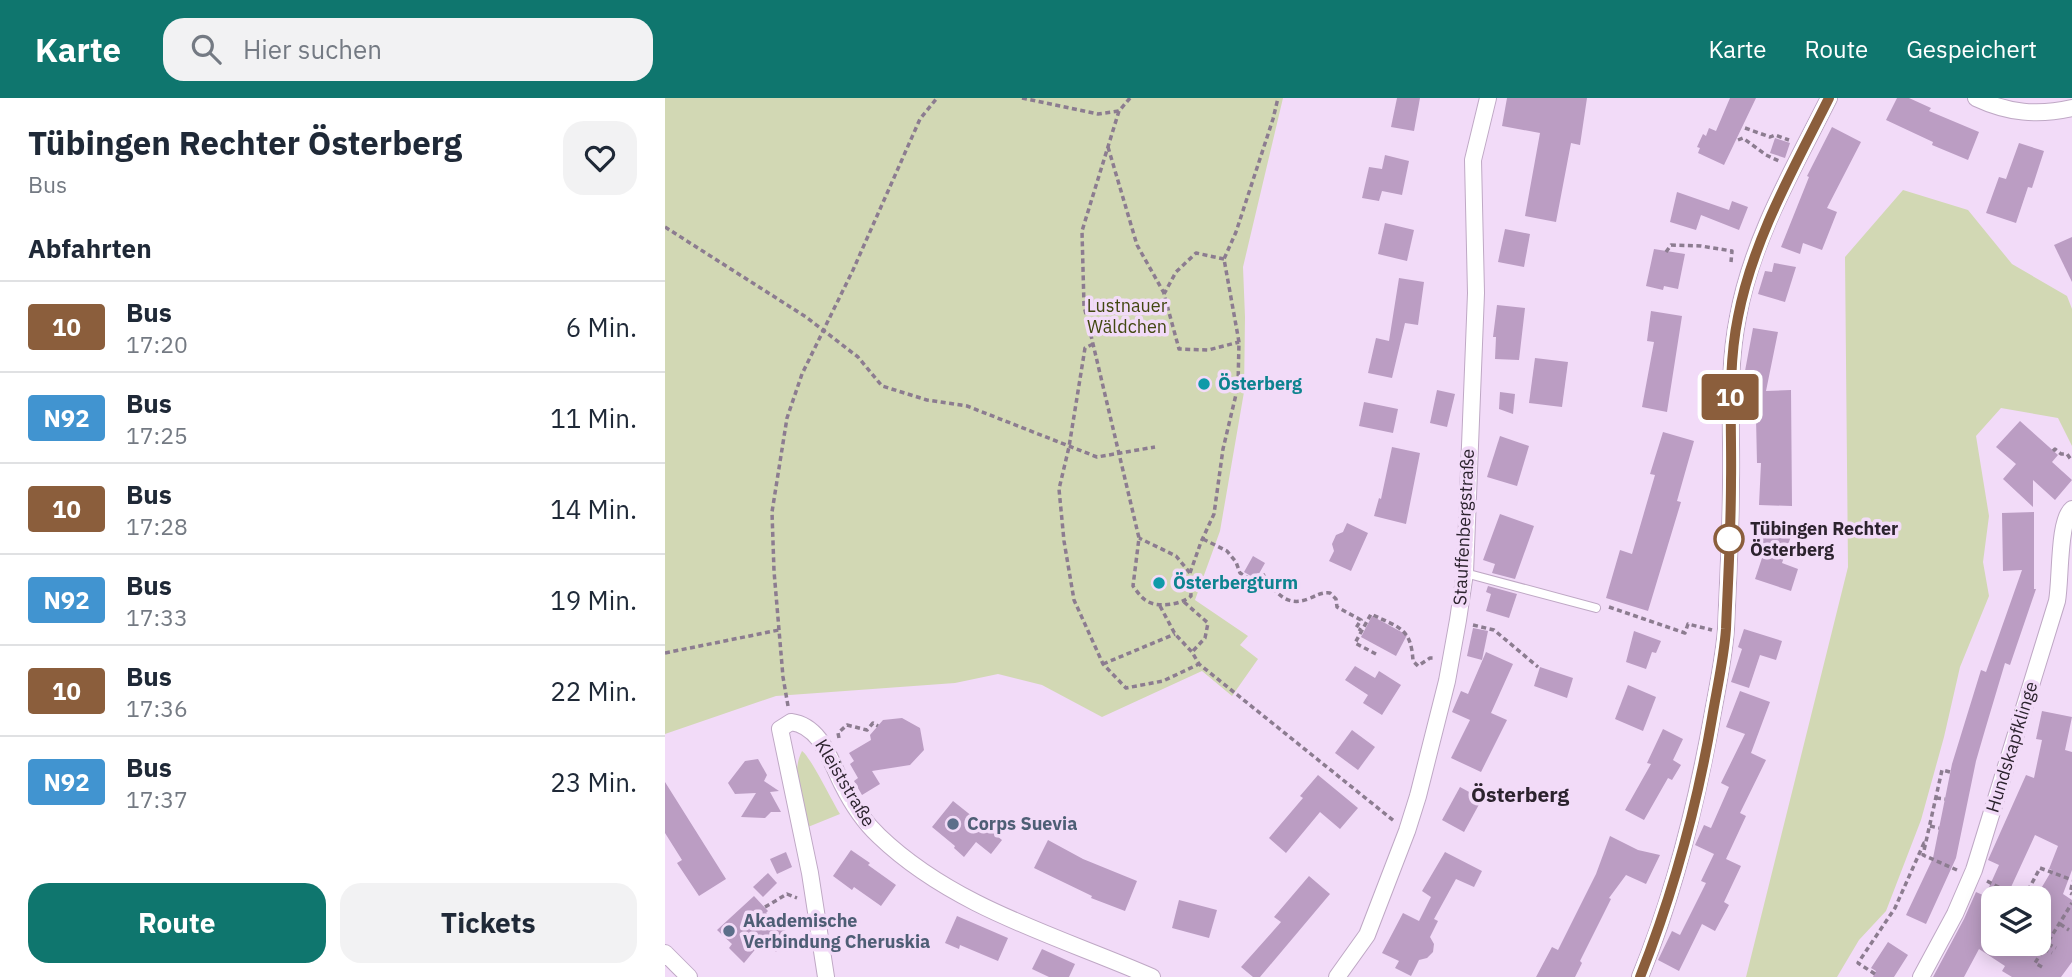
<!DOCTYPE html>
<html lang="de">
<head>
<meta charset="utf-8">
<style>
  body { margin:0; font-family:"IBM Plex Sans",sans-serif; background:#f2f2f3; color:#1f2937; height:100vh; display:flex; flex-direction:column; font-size:26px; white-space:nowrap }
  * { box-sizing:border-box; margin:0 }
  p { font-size:23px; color:#747a83 }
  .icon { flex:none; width:38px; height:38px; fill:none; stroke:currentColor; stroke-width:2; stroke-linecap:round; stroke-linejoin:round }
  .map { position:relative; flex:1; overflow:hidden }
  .details { display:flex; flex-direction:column; background:#fff; width:665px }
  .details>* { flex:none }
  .badge { padding:0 14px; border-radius:5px; font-size:24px; line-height:46px }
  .fabs { position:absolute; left:1316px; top:788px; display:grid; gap:14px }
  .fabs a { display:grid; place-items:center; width:70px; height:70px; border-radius:14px; background:#fff; box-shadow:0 4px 18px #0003; font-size:35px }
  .map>.badge { position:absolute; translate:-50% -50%; box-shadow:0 0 0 4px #fff }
  h2 { padding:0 28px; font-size:26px; line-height:63px }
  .round { display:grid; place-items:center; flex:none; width:74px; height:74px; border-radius:21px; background:#f2f2f3 }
  .head { display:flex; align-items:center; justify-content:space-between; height:119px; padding:0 28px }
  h1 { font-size:33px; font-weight:700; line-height:52px }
  .primary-button { display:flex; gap:14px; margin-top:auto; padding:14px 28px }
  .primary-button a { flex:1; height:80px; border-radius:21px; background:#0f766e; color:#fff; font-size:28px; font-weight:700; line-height:80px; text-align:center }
  .primary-button a+a { background:#f2f2f3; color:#1f2937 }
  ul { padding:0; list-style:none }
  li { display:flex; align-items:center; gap:21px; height:91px; padding:0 28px; border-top:2px solid #e0e1e3 }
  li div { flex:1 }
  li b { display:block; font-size:26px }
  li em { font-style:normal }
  li .badge { min-width:77px; font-weight:700; text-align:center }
  header { display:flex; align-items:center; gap:42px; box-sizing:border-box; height:98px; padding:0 35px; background:#0f766e; color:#fff }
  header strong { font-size:33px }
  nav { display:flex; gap:38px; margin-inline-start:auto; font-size:24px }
  .search { width:490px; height:63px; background:#f2f2f3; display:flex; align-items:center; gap:18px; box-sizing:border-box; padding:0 24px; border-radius:21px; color:#747a83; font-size:26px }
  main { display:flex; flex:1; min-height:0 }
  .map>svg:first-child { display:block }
</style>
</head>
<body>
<header>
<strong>Karte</strong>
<div class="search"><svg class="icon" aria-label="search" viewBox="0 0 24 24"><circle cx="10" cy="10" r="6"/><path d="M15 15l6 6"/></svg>Hier suchen</div>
<nav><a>Karte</a><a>Route</a><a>Gespeichert</a></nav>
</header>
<main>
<section class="details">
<div class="head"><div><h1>Tübingen Rechter Österberg</h1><p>Bus</p></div><a class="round"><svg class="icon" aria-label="heart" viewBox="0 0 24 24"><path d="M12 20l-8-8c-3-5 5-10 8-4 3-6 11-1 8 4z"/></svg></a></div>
<h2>Abfahrten</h2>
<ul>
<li><span class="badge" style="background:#8b5e3c;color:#fff">10</span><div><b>Bus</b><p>17:20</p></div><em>6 Min.</em></li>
<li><span class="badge" style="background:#4194d0;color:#fff">N92</span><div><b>Bus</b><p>17:25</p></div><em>11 Min.</em></li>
<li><span class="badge" style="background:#8b5e3c;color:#fff">10</span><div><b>Bus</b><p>17:28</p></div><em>14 Min.</em></li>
<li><span class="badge" style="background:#4194d0;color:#fff">N92</span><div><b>Bus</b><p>17:33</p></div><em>19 Min.</em></li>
<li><span class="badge" style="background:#8b5e3c;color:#fff">10</span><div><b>Bus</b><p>17:36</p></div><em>22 Min.</em></li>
<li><span class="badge" style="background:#4194d0;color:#fff">N92</span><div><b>Bus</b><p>17:37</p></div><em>23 Min.</em></li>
</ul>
<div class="primary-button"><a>Route</a><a>Tickets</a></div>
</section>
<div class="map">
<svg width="1407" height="879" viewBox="0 0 1407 879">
  <rect width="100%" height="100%" fill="#f2dbf8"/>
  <g fill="#d2d8b4">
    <polygon points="0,0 618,0 578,169 580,219 579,294 555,433 530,502 583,538 575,547 593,561 567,598 537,573 437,619 377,587 333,576 290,585 111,598 0,636"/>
    <polygon points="1238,92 1303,112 1347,166 1402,198 1407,211 1407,348 1393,320 1336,310 1311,338 1324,418 1318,464 1324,498 1295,569 1279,639 1256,722 1221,813 1194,842 1172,879 1081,879 1183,469 1180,159"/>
    <path d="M 137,653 C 145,658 167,703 175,716 L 143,729 C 137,705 125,676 137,653 Z"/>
  </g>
  <g fill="#bb9dc3" fill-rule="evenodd">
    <polygon points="732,0 755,0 749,33 726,29"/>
    <polygon points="842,0 922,0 915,47 906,45 891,124 860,118 875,35 837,28"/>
    <polygon points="1065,0 1091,0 1059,67 1033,55 1035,50 1032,49 1038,36 1041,38 1044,30 1051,33"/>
    <polygon points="1232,0 1244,0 1266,10 1264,13 1314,34 1303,62 1267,47 1268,44 1221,22"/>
    <polygon points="1167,29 1196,44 1162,110 1172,114 1157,152 1138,145 1135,156 1116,149 1144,79 1142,78"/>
    <polygon points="1110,40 1125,45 1120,60 1105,55"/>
    <polygon points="1354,45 1379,53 1367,90 1363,89 1351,125 1321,115 1334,79 1341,81"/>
    <polygon points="720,57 744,63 737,97 717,93 714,103 697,100 704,69 717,71"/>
    <polygon points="1012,94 1064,112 1067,103 1083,109 1074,132 1036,117 1031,132 1005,124"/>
    <polygon points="720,125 749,132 742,163 713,156"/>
    <polygon points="840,131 865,136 859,169 833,164"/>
    <polygon points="1407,139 1407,184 1389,147"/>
    <polygon points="989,151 1020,156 1013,191 999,188 998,192 981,188"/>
    <polygon points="1109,165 1131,169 1120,204 1093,196 1100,173 1107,174"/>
    <polygon points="734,180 759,184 753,227 740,225 727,280 703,275 711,240 724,243"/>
    <polygon points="832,207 860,210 854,262 830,261 831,239 828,239"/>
    <polygon points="986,213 1017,218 1002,314 977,309 989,244 982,243"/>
    <polygon points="1088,230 1113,234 1101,293 1126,292 1127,408 1094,407 1096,365 1092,365 1090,275 1080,273"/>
    <polygon points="870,260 903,264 897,309 864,305"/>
    <polygon points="772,292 790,296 782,329 765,325"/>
    <polygon points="835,294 850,296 848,316 834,311"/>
    <polygon points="699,304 733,311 728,335 694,328"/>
    <polygon points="1355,323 1393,357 1387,364 1407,382 1390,402 1368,382 1368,409 1338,381 1351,366 1331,349"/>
    <polygon points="998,334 1029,343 1012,403 1016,404 983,513 941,500 955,452 967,456 990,377 985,376"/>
    <polygon points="835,338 864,348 852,388 822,379"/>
    <polygon points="727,349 755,355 741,426 709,418 714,400 716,401"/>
    <polygon points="1369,414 1369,491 1371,491 1345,567 1340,565 1320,632 1311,663 1291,760 1261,826 1241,817 1268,760 1287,666 1316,572 1321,574 1357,472 1338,473 1337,415"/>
    <polygon points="835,416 869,428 850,481 827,475 830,466 818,462"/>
    <polygon points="1092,423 1127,435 1117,465 1133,471 1126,493 1090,481 1098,457 1083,452"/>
    <polygon points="682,425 703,435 686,473 664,463 669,453 667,446 671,437 678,434"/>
    <polygon points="588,458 600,465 591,481 579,474"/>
    <polygon points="823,488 852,496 844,520 821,513 826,496 821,494"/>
    <polygon points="707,518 742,537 731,558 696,539"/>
    <polygon points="808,530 823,533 817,562 802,558"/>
    <polygon points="1079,531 1117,543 1111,562 1095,557 1084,590 1066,584 1077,551 1073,549"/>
    <polygon points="969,533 996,543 991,555 987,554 981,571 961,564"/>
    <polygon points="821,554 848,566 826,615 842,622 816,674 786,660 805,622 787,614 796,593 803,596"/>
    <polygon points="690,568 710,580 714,573 736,587 717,617 698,605 703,597 680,582"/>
    <polygon points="875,569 908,580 902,600 869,588"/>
    <polygon points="963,587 991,599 978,633 950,621"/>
    <polygon points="1075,593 1105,604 1086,655 1101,662 1075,715 1081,718 1061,761 1076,768 1059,804 1064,807 1050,833 1037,826 1014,873 993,862 1007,833 1015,837 1041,785 1036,783 1049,756 1030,747 1039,727 1046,730 1064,689 1056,685 1080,636 1061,629"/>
    <path d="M 1377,613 L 1407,619 L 1400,652 L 1407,654 L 1407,772 L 1398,796 L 1407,802 L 1407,864 L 1396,879 L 1347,879 L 1337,873 L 1340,868 L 1314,851 L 1299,879 L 1268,879 L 1299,821 L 1311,794 L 1320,798 L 1334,767 L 1323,762 L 1361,677 L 1369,680 L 1377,642 L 1371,641 ZM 1370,737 L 1393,748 L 1384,771 L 1387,772 L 1374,794 L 1374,845 L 1328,845 L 1328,803 L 1322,800 L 1341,800 Z"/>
    <polygon points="237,620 255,630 259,652 245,667 207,673 215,686 197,697 189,683 193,680 185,666 189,663 184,655 206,642 205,637 218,622"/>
    <polygon points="998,631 1018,641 1008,662 1016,667 1007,682 1003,680 979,722 960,712 986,666 982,665"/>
    <polygon points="687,632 710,649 693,672 670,655"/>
    <polygon points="93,661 102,677 99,683 114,693 105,694 116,714 106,714 100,720 76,719 91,695 70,696 63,685 80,663"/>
    <polygon points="653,677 693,710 675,731 655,714 621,755 604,740 638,700 635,698"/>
    <polygon points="0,684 61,781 34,798 12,765 17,762 0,735"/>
    <polygon points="795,689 817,701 799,734 777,722"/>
    <polygon points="288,703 337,742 326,756 311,744 299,759 289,750 290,748 267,729"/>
    <polygon points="945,738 973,752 995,757 981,786 961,777 944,800 946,801 915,863 917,865 910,879 871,879 887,849 893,852 931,776"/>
    <polygon points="383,742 418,761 472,783 460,813 426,800 427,798 369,770"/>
    <polygon points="186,752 205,765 203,767 231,787 216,808 189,789 187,792 168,778"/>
    <polygon points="121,754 127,769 112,776 105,761"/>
    <polygon points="780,754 817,773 809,789 791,781 769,821 773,823 765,839 769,846 768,854 762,860 754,862 746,878 730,870 734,863 717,855 738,815 754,823 766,799 757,793"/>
    <polygon points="103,775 112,785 98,799 88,789"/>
    <polygon points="644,778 665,796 595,879 588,879 576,869 616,824 609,819"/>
    <polygon points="89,798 103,813 101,815 126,838 111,854 98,842 79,865 64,850 67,846 52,832"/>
    <polygon points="514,802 552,812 544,840 507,830"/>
    <polygon points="292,818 343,840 333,863 295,847 294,851 280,845"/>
    <polygon points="1223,844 1243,857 1229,879 1208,879 1211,873 1206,870"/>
    <polygon points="377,851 410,866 404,879 384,879 367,871"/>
  </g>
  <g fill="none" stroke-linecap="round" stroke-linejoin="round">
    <defs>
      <polyline id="lane" points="800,475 931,510"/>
      <g id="street">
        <path d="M 1311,0 C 1343,15 1373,18 1407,10"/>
        <polyline points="0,855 24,879"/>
        <path d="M 161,879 L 145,775 L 115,631 L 126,624 C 156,628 165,662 177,686 C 186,704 199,724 214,738 C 289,810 393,838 487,879"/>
        <polyline points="672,879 702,837 742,733 753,698 782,583 793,522 800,475 811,195 808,62 823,0"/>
        <path d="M 975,879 C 1010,794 1032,704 1048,614 C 1053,587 1059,558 1061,531 C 1063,481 1066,432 1066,383 C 1067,328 1062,273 1073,219 C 1087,141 1129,70 1164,0"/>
        <path d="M 1256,879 L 1290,816 L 1309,772 L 1392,503 C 1396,482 1393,422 1407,411"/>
      </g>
    </defs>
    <use href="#lane" stroke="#bfa8c5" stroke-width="10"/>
    <use href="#street" stroke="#bfa8c5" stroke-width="18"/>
    <g stroke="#8c7c90" stroke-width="3.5" stroke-dasharray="5 3.5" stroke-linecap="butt">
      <polyline points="357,0 433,16 454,13"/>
      <path d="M 465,0 L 454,13 L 417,133 L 419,208 L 474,440 L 468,488 C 471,492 475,498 479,501 C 490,511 516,507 526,498 L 525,475 L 511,458 L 474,440"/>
      <polyline points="1080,30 1105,39 1110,37 1124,42"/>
      <polyline points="1073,42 1078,40 1101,57 1114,63"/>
      <polyline points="443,49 472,147 499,195"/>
      <polyline points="0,129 141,219 193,259 217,288 262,302 302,308 432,359 490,349"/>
      <polyline points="1001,154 1006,147 1036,148 1067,153 1066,164"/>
      <polyline points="559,161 531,155 511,174 499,196 514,251 543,252 574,244"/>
      <polyline points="428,246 420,250 404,349 394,391 399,443 409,502 438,566 461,590 498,583 534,566"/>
      <polyline points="1388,353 1390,351 1396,356 1402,356 1407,363"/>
      <path d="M 538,441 L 562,453 L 571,464 L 575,475 L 592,485 L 597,475 C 609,492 620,510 643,501 C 651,498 656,494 665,495 L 671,501 L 672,509 L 696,522 L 691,530 L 696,532"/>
      <polyline points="525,475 536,444 549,416 558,351 573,288 574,244 559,161 571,134 608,21 613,0"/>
      <polyline points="519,504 543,525 540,540 527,554"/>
      <polyline points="495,508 510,536 527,554 534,566 729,723"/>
      <polyline points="944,509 1020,535 1023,526 1047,532"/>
      <polyline points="808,527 829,532 873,569"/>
      <polyline points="0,555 114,532"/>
      <path d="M 711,556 L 690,545 L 706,516 C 734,530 746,529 748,563 L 753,568 L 765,560 L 770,560"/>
      <polyline points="438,566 510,536"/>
      <polyline points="123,608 118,579 109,473 107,414 122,320 137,276 188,172 255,21 272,0"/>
      <polyline points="174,640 173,635 182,627 202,632 208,625 213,628"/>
      <polyline points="1285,674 1277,672 1258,757 1292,772"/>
      <polyline points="1271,700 1280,701"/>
      <polyline points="1265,728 1274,730"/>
      <polyline points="1322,783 1354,800"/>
      <polyline points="1407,787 1405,795 1407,796"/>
      <polyline points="1359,800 1375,770 1407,782"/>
      <polyline points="100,809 122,796 132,800"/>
      <polyline points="1395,826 1404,832"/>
      <polyline points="1383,846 1391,850"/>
      <polyline points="1379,851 1387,855"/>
      <polyline points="1377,869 1370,865 1407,805"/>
      <polyline points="1210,876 1193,865 1230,810 1259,745 1261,746"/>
    </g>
    <use href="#lane" stroke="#fff" stroke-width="8"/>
    <use href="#street" stroke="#fff" stroke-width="16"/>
  </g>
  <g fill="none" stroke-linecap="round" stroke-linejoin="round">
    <defs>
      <path id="line" d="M 975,879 C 1008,796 1032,708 1047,620 C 1052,590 1059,560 1061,531 C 1063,481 1066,432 1066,383 C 1067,328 1062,273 1073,219 C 1088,141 1129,70 1164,0"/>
    </defs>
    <use href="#line" stroke="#fff" stroke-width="16"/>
    <use href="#line" stroke="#8b5e3c" stroke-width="10"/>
  </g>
  <g fill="#0f9aa8" stroke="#f2dbf8" stroke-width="2.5">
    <circle cx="539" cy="286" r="7"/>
    <circle cx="494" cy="485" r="7"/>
  </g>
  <circle fill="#fff" stroke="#8b5e3c" stroke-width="3.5" cx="1064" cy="441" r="14"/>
  <g fill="#5c6f8a" stroke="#f2dbf8" stroke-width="2.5">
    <circle cx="288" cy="726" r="7"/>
    <circle cx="64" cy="833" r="7"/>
  </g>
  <g text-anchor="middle" stroke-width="7" stroke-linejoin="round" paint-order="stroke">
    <g font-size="18" fill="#424811" stroke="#f2dbf8">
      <text x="462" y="214">Lustnauer<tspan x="462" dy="21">Wäldchen</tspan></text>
    </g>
    <g font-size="18" font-weight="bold" fill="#0d838f" stroke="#f2dbf8" text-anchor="start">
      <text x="553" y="292">Österberg</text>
      <text x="508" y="491">Österbergturm</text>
    </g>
    <g font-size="18" fill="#2c232e" stroke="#f2dbf8">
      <text transform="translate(799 429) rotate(-87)" y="6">Stauffenbergstraße</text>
      <text transform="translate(1347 649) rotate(-73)" y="6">Hundskapfklinge</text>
      <text transform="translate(180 685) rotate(59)" y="6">Kleiststraße</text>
    </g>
    <g font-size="18" font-weight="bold" fill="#2c232e" stroke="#f2dbf8" text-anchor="start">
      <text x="1085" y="437">Tübingen Rechter<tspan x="1085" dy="21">Österberg</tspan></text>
    </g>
    <g font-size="18" font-weight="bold" fill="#4e5e75" stroke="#f2dbf8" text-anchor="start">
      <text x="302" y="732">Corps Suevia</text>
      <text x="78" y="829">Akademische<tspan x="78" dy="21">Verbindung Cheruskia</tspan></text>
    </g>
    <g font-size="21" font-weight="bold" fill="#2c232e" stroke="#f2dbf8">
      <text x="855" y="704">Österberg</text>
    </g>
  </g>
</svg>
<div class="fabs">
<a><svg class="icon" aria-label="layers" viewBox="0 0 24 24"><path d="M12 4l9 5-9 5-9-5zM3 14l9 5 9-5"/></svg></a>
</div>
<b class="badge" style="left:1065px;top:299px;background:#8b5e3c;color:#fff">10</b>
</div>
</main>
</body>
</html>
